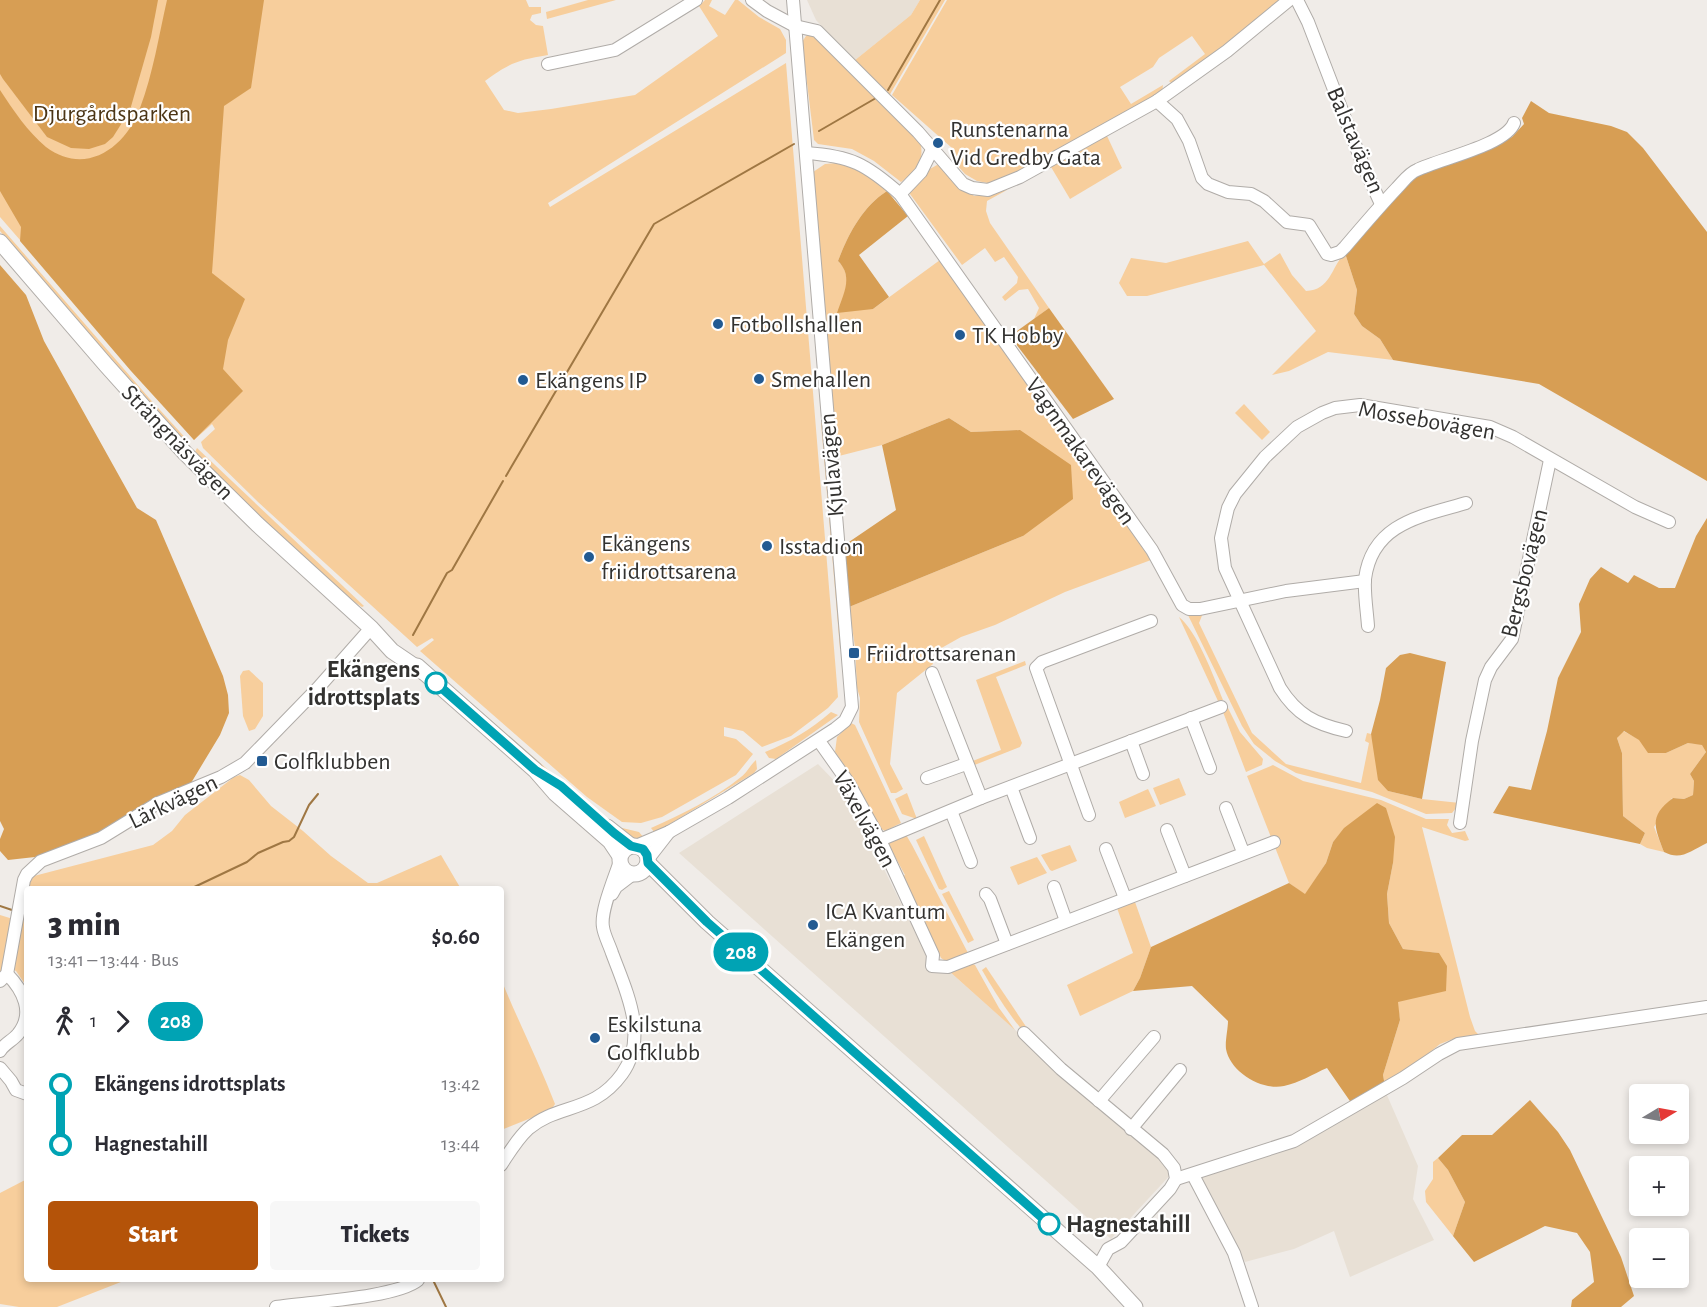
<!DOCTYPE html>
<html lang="en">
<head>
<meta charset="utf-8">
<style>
  body { margin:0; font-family:"Alegreya Sans",sans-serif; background:#f7f7f7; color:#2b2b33; height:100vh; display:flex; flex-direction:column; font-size:22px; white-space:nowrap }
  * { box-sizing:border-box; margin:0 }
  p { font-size:20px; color:#7c7c81 }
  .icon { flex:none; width:33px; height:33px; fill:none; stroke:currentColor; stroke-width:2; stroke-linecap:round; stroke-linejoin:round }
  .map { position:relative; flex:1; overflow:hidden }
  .drawer { position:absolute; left:24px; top:886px; width:480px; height:396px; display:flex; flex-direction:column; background:#fff; border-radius:6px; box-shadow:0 3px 9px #0003 }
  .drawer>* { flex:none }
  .badge { padding:0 12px; border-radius:20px; font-size:21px; line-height:39px }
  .needle { width:39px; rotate:80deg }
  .fabs { position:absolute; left:1629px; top:1084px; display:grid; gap:12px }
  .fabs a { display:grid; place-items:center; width:60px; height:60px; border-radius:6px; background:#fff; box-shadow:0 3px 9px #0003; font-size:30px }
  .map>.badge { position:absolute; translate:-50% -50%; box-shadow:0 0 0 3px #fff }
  .legs { display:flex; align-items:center; gap:9px; height:66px; padding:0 24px; font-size:20px }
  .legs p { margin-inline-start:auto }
  .summary { display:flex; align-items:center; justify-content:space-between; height:102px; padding:0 24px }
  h1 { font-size:33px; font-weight:800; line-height:45px }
  .action { display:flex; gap:12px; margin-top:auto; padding:12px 24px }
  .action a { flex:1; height:69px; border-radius:6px; background:#b45309; color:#fff; font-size:24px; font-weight:800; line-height:69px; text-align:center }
  .action a+a { background:#f7f7f7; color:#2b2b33 }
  ul { padding:0 24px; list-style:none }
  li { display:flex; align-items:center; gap:21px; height:60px; font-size:22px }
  li i { display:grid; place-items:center; width:9px; height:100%; margin:0 8px; background:currentColor }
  li i::after { content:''; width:15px; height:15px; margin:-8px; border:4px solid; border-radius:50%; background:#fff }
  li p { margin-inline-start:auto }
  li:first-child i { background:linear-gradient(#0000 50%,currentColor 0) }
  li:last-child i { background:linear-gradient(currentColor 50%,#0000 0) }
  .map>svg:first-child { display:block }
</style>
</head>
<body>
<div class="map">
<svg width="1707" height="1307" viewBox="0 0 1707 1307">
  <rect width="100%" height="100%" fill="#f0ece8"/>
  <g fill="#e8e0d5">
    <polygon points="807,0 920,0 911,15 854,61 816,20"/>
    <polygon points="818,764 847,794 923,948 1174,1171 1111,1239 679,853"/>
    <polygon points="1386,1093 1418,1166 1413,1199 1434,1240 1350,1277 1334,1231 1294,1249 1245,1262 1232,1241 1200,1179 1205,1173 1239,1162"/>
  </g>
  <g fill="#f7ce9c">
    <path d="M 0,0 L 526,0 L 529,7 L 541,7 L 541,13 L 532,15 L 530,20 L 536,25 L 543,26 L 548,55 C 517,60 510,63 485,81 L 504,110 L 518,113 L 551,109 L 635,95 L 718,36 L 699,6 L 705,0 L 712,0 L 709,6 L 725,15 L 735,0 L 738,0 L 759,17 L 780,29 L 786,40 L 786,53 L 548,203 L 550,207 L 786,63 L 838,697 L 828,708 L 791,736 L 762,747 L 743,731 L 724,727 L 724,736 L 736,739 L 753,754 L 736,775 L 662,817 L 641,823 L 622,822 L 587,797 L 420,651 L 434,640 L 432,638 L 417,647 L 258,502 L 203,448 L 201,442 L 215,429 L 212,424 L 194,440 L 0,217 Z"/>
    <polygon points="588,0 616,0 547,19 546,12"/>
    <polygon points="920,0 945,0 889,96 854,61 911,15"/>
    <polygon points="947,0 1280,0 1277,6 1173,85 1169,81 1205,54 1192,36 1159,58 1153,67 1120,87 1131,104 1163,85 1162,93 1036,164 993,184 977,181 965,174 957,165 952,148 892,95"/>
    <path d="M 811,34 L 919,138 C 926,159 918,170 901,182 L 874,161 L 852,149 L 818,144 L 814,140 L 802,42 L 806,36 Z"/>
    <polygon points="1107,136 1122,168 1070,199 1051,167"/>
    <path d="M 837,163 C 856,168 872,177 887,191 C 862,207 848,235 838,261 L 844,268 L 847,279 L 873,309 L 940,260 L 1151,560 L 1065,592 L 995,625 L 961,637 L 929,655 L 933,664 L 897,693 L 890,764 L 903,789 L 896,793 L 891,793 L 859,722 L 860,698 L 857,688 L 855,647 L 849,607 L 1023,536 L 1020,430 L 971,432 L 949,418 L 882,445 L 835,457 L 813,172 L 825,164 Z"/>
    <polygon points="937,165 943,166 974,196 1007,190 987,201 986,211 990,223 1049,308 1034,319 1039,308 1028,289 1019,290 1005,301 1002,297 1017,283 1018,277 1004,257 995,262 985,248 962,265 910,194 909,190 928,170"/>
    <polygon points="0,226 149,398 190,443 187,445 82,328 0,231"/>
    <path d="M 1248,241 L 1264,264 L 1280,253 L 1292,275 L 1306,291 C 1331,290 1331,267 1345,253 L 1357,290 L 1354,314 L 1362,326 L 1380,339 L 1393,360 L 1328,352 L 1289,371 L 1272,375 L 1316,331 L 1264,265 L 1147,296 L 1127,296 L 1119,283 L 1131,258 L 1166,263 Z"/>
    <polygon points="1244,404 1270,432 1262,440 1235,413"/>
    <polygon points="821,423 823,423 842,649 840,649"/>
    <polygon points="197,448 364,606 362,607 353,601 298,553 200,459 195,452"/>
    <polygon points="1187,613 1203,613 1199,623 1252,733 1286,764 1361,783 1369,743 1365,741 1367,733 1371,734 1388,791 1422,799 1460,803 1452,813 1426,814 1372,792 1296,773 1275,761 1254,744 1242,726"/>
    <path d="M 1179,617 C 1197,631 1214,677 1223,700 L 1218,701 Z"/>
    <polygon points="408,648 600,815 618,827 639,832 644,838 637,841 616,831"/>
    <polygon points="1025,661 1026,665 996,677 1022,743 1020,747 972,766 970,762 1001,750 976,680"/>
    <polygon points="249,670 263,683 263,716 255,729 249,731 243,716 240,676 243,671"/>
    <polygon points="1226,707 1228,708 1240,732 1263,759 1262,765 1246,772 1223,712"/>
    <path d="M 831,712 L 838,715 L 776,759 L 769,758 L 765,752 C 790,742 810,730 831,712 Z"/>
    <polygon points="851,723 855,725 901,823 885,831 878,827 855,781 835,752 837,737"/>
    <polygon points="1623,731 1666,753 1688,743 1702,744 1706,752 1690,774 1694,781 1693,795 1684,799 1672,798 1654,827 1664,852 1647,848 1640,844 1645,833 1623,816 1622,753 1617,738"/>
    <path d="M 756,760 L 757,769 L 754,773 L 655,833 L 651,828 C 682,814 714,799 741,777 C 747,773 750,765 756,760 Z"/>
    <polygon points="1273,765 1303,781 1381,800 1426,819 1449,819 1447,825 1452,833 1465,831 1469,840 1465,841 1422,827 1470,1017 1475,1031 1479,1035 1453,1039 1440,1044 1408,1070 1385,1086 1383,1075 1400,1020 1397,1002 1438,953 1403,949 1389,923 1387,894 1393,863 1377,804 1344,829 1333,842 1326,863 1305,895 1289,883 1247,776"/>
    <polygon points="240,775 249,780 271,806 303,831 331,856 368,883 377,883 441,855 461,889 28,890 29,880 34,876 153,845 172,831 185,815 234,777"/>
    <polygon points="1179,778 1186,795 1160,805 1153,788"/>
    <polygon points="1148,789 1156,806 1125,818 1119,802"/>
    <polygon points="907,793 917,819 902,814 895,799"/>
    <polygon points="905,833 912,845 968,953 947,962 941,958 903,876 905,875 888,844 893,838"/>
    <polygon points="924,836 947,887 942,890 939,889 916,840"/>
    <polygon points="1070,845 1077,861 1052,871 1050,870 1041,855"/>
    <polygon points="1037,857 1047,873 1018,885 1010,867"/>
    <polygon points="949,891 974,940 968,943 942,894"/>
    <polygon points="27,892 27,987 16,971 12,969 0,974 0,915 13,919"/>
    <polygon points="1135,902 1151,947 1140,978 1133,991 1080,1016 1067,985 1133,953 1117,908"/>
    <polygon points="971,963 975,965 999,1008 1015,1030 949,971"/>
    <path d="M 986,967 L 1027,1028 L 1023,1031 C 1007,1012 994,991 982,970 Z"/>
    <path d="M 501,979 C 518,1021 539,1062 555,1104 L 551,1110 L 501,1130 Z"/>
    <polygon points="1438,1158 1448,1170 1465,1202 1453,1236 1426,1202 1425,1191 1433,1179 1433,1162"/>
    <polygon points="27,1179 27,1280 126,1280 57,1307 19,1307 0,1304 0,1193"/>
  </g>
  <g fill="#d79e54">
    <polygon points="0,0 158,0 151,37 130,110 113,137 105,144 89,149 71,148 47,137 3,79 0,74"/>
    <path d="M 167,0 L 264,0 L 251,88 L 224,106 L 212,273 L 245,299 L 228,340 L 223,369 L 243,391 L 194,440 L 131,371 L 20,241 L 21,227 L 0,191 L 0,90 C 13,110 28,132 46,147 C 86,177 126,147 140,108 C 153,74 159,35 167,0 Z"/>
    <polygon points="1531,101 1549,113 1611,126 1627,132 1643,148 1707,232 1707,481 1539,384 1393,360 1380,339 1362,326 1354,314 1357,290 1345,253 1413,178 1512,137 1524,124 1522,118"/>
    <path d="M 887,191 L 908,216 L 859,255 L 889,297 L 873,309 L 837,313 C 843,294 854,277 838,261 C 848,235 862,207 887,191 Z"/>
    <polygon points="0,265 26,295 44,341 137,508 156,520 223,676 228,695 229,713 220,735 191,783 93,838 35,857 8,860 0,851 0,839 4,829 0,821"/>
    <polygon points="1049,308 1114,399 1073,419 1010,336"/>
    <polygon points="949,418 971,432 1020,430 1071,465 1073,499 1023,536 849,607 843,546 896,510 882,445"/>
    <path d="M 1707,518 L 1707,843 C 1690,851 1681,861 1664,852 C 1654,826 1649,816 1673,798 L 1684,799 L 1693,795 L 1694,781 L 1690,774 L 1706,752 L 1702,745 L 1688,743 L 1666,753 L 1648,753 L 1639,740 L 1624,731 L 1617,738 L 1622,753 L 1623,816 L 1645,833 L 1640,844 L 1493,813 L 1509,786 L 1531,790 L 1547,731 L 1558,678 L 1581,632 L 1579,604 L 1590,579 L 1601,567 L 1628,583 L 1634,575 L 1659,588 L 1675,588 L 1696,536 Z"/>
    <polygon points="1410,653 1446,662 1422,799 1388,791 1378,780 1371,734 1380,700 1386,668 1400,655"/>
    <path d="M 1377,803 L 1386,808 L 1395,837 L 1393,863 L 1387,894 L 1389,923 L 1403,949 L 1439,953 L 1447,966 L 1446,991 L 1398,1002 L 1400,1020 L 1383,1075 L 1385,1086 L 1352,1104 L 1327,1068 C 1313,1074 1299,1083 1284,1086 C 1262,1091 1230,1072 1226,1049 C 1225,1041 1228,1029 1228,1021 L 1192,986 L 1133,991 L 1140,978 L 1151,947 L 1289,883 L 1305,894 L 1326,863 L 1333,842 L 1344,828 Z"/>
    <polygon points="1530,1100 1558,1132 1570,1150 1621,1257 1634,1296 1621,1307 1571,1307 1572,1300 1594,1282 1590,1252 1577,1233 1545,1226 1474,1262 1453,1236 1465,1202 1448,1170 1438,1158 1462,1135 1492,1135"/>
  </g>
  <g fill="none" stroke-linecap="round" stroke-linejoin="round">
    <g stroke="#9f7743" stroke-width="2">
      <polyline points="888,90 940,0"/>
      <polyline points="819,131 876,98"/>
      <polyline points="506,476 654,224 794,144"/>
      <polyline points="413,635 447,573 452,570 503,481"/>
      <polyline points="188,890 247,862 258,853 283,842 289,841 294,837 309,805 318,794"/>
      <polyline points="0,906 12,910"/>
      <polyline points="433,1280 446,1307"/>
    </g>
    <defs>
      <g id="minor">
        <polyline points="752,0 767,11 795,26 817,31 918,132 963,184 972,188 988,190 1020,177 1157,101 1227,51 1289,0"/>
        <polyline points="1297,0 1308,22 1363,165 1381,204"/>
        <polyline points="548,64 615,50 696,0"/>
        <path d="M 1157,101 L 1177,119 L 1189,141 L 1202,178 L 1208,184 L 1228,192 L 1251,194 L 1264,201 L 1287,222 L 1309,225 L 1327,254 L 1331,255 L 1340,252 L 1345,247 C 1362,227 1379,207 1397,188 C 1403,182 1409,173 1417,170 C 1439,159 1506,145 1514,123"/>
        <path d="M 806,153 C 851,156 866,164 900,194 L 1152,550 L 1182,605 L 1189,609 L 1200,609 L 1286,591 L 1365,581"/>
        <polyline points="900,194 921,172 933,148"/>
        <path d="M 1368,626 C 1367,611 1364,594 1365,579 C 1372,523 1422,516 1466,503"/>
        <polyline points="932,673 981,798"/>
        <polyline points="1191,718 1210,768"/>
        <path d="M 1346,731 C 1315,724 1297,715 1280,688 L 1225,568 L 1221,538 L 1228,508 L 1235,494 L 1265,457 L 1297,427 L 1322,413 L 1335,408 L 1360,405 L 1490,427 L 1513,437 L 1635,507 L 1669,522"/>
        <polyline points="819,741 848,782 880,840 933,955 932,966 948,967 958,963 1274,842"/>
        <polyline points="1131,741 1143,774"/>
        <polyline points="927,778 966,764"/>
        <polyline points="1011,787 1030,838"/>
        <polyline points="1226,808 1243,852"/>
        <polyline points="951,811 971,862"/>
        <polyline points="1089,815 1036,668 1042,662 1151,621"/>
        <polyline points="1460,823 1472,741 1485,680 1491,667 1512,639 1550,460"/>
        <polyline points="1167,830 1185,876"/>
        <polyline points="880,840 981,798 1221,707"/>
        <polyline points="636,846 669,832 728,798 835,729 845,721 852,707 793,0"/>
        <polyline points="1106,849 1125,898"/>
        <polyline points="648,859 669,832"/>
        <polyline points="1054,887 1066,921"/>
        <polyline points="612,894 616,887 633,874"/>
        <polyline points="986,894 990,899 1007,944"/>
        <polyline points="0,981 7,974 24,880 27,874 41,861 101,838 158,803 221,777 245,763 318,688 371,628"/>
        <polyline points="1024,1033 1061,1069 1163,1154 1174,1168 1176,1179 1170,1189 1121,1242 1108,1249 1098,1267"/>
        <path d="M 0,1051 C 4,1044 12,1041 18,1034 C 35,1013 23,990 7,974"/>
        <polyline points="0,1068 11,1081 16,1090 27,1094"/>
        <polyline points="1099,1101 1154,1037"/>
        <polyline points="1131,1129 1180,1070"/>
        <path d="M 501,1165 C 509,1153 517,1139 528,1129 C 558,1103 593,1114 622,1074 C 649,1036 626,991 612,953 C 609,944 604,935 603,927 C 600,911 615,877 620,861"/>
        <polyline points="1193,1175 1234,1253 1252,1307"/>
        <polyline points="1176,1179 1294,1141 1403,1078 1439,1054 1458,1044 1707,1007"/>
        <path d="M 276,1307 C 307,1302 396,1298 418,1280"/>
      </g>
      <g id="major">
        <polyline points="0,242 106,365 185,453 257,524 371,628 392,651 423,672"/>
        <polyline points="417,666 535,770 555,793 610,841 620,856"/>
        <polyline points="607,827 631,846"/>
        <circle cx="634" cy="860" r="14"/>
        <polyline points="648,863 707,922 1098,1267 1135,1307"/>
      </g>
    </defs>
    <use href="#minor" stroke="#b0aca8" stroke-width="14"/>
    <use href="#major" stroke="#b0aca8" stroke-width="17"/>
    <use href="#minor" stroke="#fff" stroke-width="12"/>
    <use href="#major" stroke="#fff" stroke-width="15"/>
  </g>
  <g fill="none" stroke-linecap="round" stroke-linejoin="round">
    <defs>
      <polyline id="line-1" points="436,683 535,770 561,786 614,833 631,846 643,849 647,855 648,863 707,922 1049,1224"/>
    </defs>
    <use href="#line-1" stroke="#fff" stroke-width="14"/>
    <use href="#line-1" stroke="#00a3b4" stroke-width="9"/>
  </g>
  <g fill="#225a92" stroke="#fff" stroke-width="2">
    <circle cx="938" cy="143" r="6"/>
    <circle cx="718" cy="324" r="6"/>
    <circle cx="960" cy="335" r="6"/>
    <circle cx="759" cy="379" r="6"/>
    <circle cx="523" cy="380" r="6"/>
    <circle cx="767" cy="546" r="6"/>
    <circle cx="589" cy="557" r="6"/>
    <rect x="848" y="647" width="12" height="12" rx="3"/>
    <rect x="256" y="755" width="12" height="12" rx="3"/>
    <circle cx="813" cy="925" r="6"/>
    <circle cx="595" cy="1038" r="6"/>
  </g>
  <g fill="#fff" stroke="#00a3b4" stroke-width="3">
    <circle cx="436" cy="683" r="10"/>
    <circle cx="1049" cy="1224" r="10"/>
  </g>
  <g text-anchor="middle" stroke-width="4.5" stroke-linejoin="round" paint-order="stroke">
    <g font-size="24" fill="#4c3515" stroke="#fff">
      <text x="112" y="121">Djurgårdsparken</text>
    </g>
    <g font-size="24" fill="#333230" stroke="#fff" text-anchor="start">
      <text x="950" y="137">Runstenarna<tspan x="950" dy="28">Vid Gredby Gata</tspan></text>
      <text x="730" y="332">Fotbollshallen</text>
      <text x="972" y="343">TK Hobby</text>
      <text x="771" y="387">Smehallen</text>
      <text x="535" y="388">Ekängens IP</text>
      <text x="601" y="551">Ekängens<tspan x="601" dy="28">friidrottsarena</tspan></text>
      <text x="779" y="554">Isstadion</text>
      <text x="866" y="661">Friidrottsarenan</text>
      <text x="274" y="769">Golfklubben</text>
      <text x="825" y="919">ICA Kvantum<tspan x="825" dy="28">Ekängen</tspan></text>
      <text x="607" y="1032">Eskilstuna<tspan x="607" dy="28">Golfklubb</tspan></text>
    </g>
    <g font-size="24" fill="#333230" stroke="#fff">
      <text transform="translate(1356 140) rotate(67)" y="8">Balstavägen</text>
      <text transform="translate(1427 420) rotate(10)" y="8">Mossebovägen</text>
      <text transform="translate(178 442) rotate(46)" y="8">Strängnäsvägen</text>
      <text transform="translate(1081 451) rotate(55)" y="8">Vagnmakarevägen</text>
      <text transform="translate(831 465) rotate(-95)" y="8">Kjulavägen</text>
      <text transform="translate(1524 573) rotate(-76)" y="8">Bergsbovägen</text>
      <text transform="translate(173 801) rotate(-26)" y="8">Lärkvägen</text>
      <text transform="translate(865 819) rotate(61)" y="8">Växelvägen</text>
    </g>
    <g font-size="24" font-weight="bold" fill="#333230" stroke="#fff" text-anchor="end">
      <text x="420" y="677">Ekängens<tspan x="420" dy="28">idrottsplats</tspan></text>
      <text x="1066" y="1232" text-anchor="start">Hagnestahill</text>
    </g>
  </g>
</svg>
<div class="fabs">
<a><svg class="needle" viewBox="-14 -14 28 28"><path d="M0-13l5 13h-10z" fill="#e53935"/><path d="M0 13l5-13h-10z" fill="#7c7c81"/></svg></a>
<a>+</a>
<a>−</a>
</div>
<b class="badge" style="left:741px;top:952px;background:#00a3b4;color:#fff">208</b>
<section class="drawer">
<div class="summary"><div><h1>3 min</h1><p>13:41 – 13:44 · Bus</p></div><b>$0.60</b></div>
<div class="legs"><svg class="icon" aria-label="walk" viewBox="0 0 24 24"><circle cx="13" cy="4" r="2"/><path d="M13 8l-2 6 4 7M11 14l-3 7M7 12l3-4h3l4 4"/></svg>1<svg class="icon" aria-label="forward" viewBox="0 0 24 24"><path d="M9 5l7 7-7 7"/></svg><b class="badge" style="background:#00a3b4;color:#fff">208</b></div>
<ul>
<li><i style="color:#00a3b4"></i><b>Ekängens idrottsplats</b><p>13:42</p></li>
<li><i style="color:#00a3b4"></i><b>Hagnestahill</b><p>13:44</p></li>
</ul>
<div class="action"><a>Start</a><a>Tickets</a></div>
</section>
</div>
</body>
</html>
